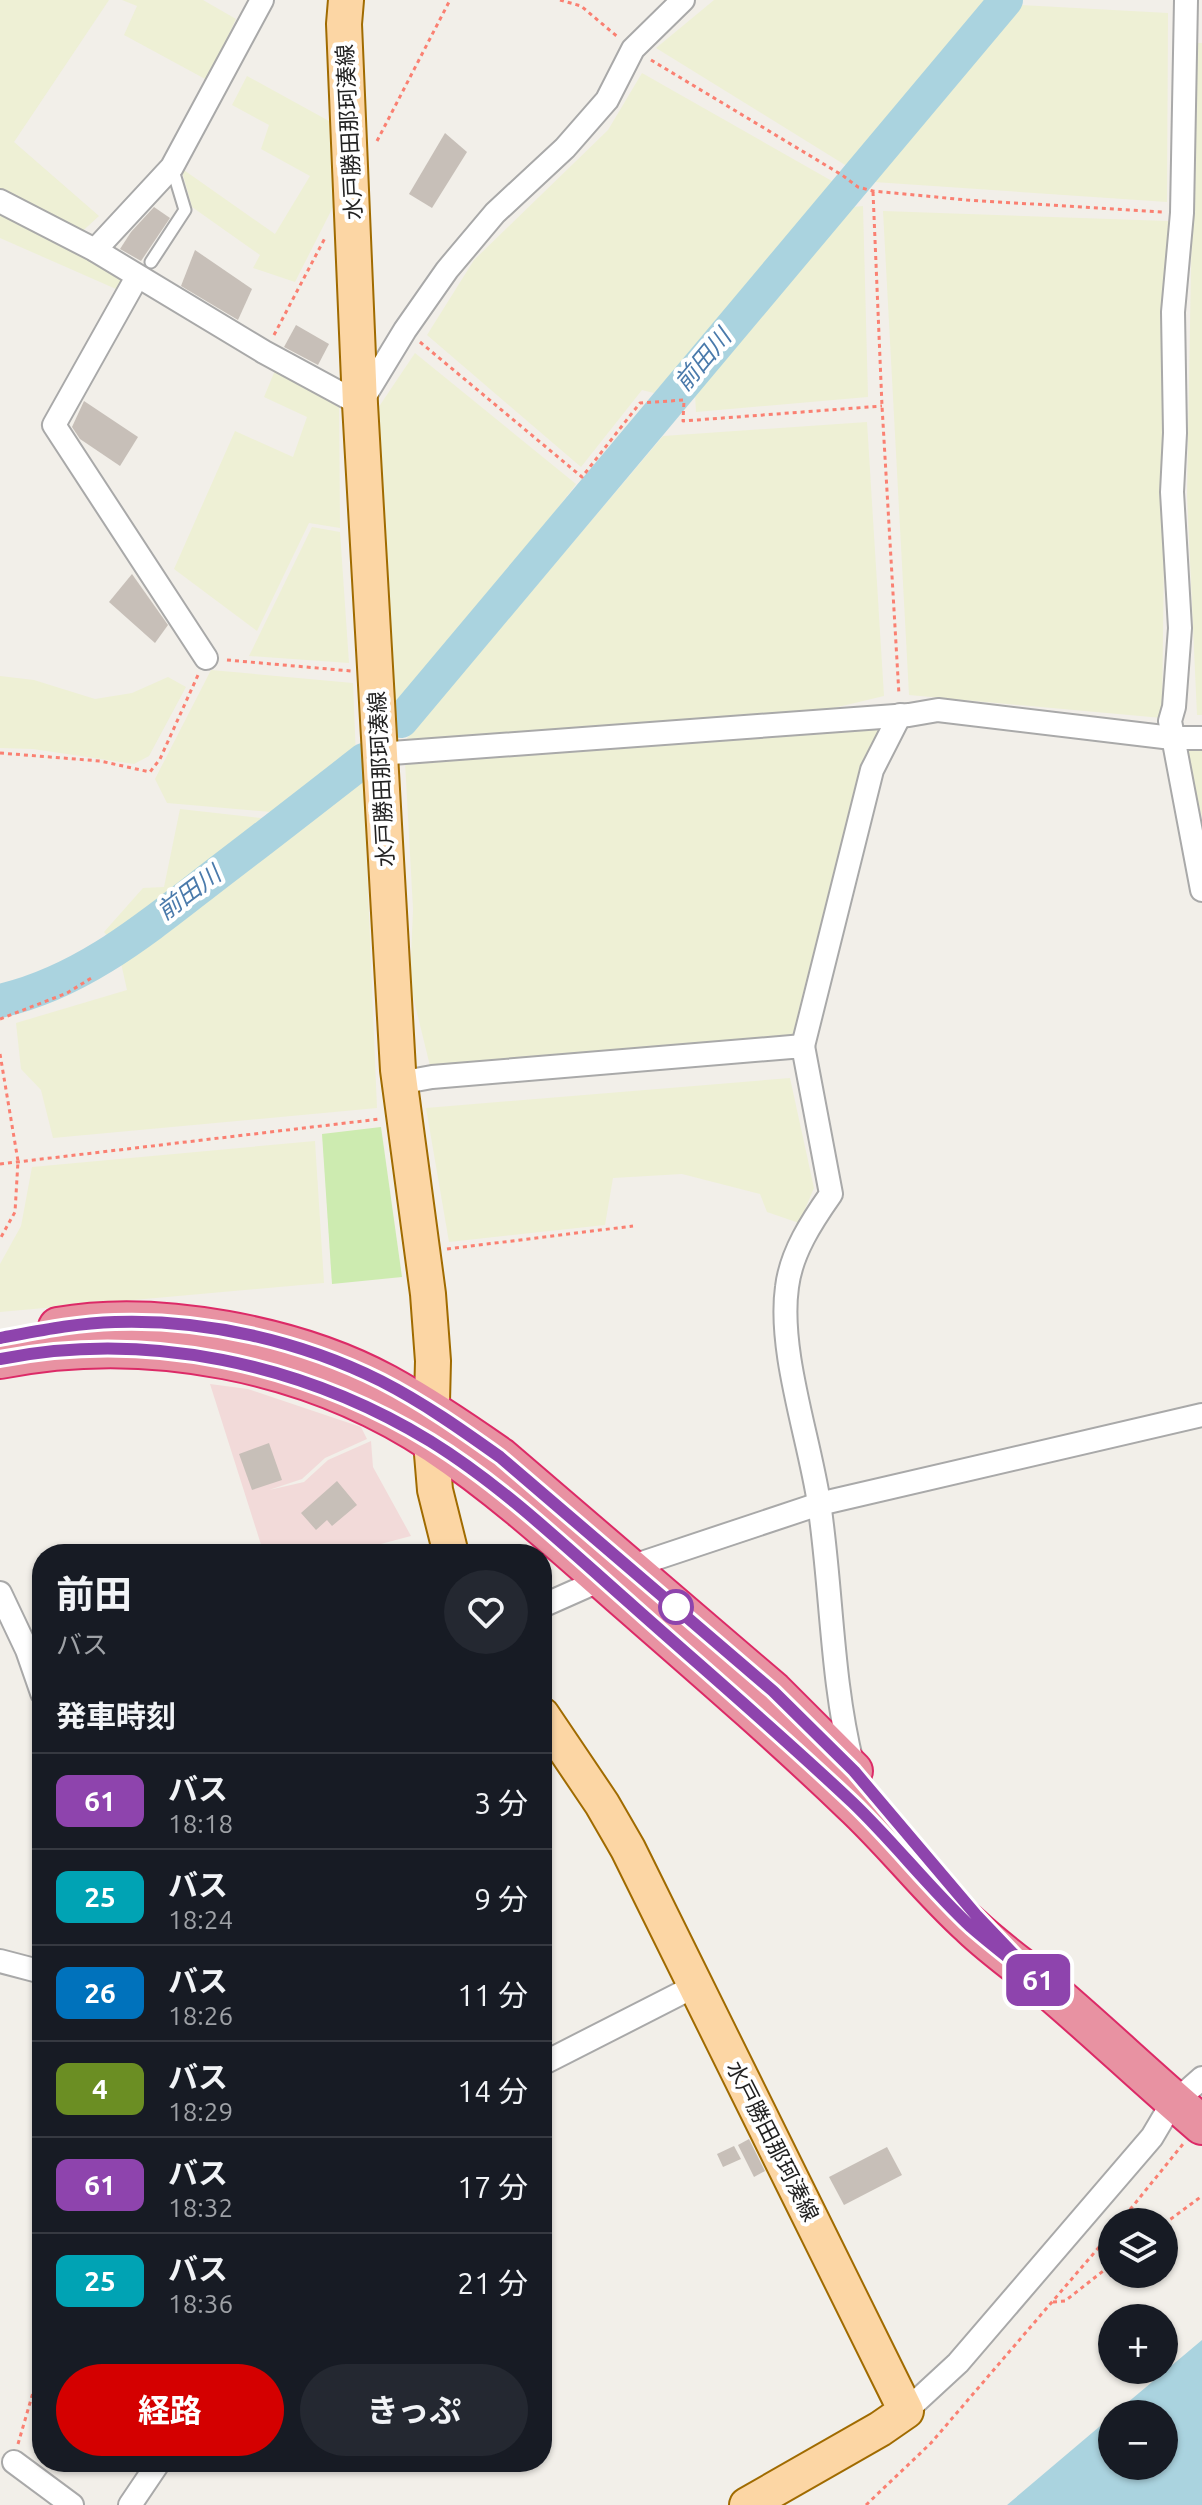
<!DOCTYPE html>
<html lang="ja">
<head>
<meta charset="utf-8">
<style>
  body { margin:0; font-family:Ubuntu,"Noto Sans JP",sans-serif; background:#242831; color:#f1f3f6; height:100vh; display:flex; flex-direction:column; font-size:30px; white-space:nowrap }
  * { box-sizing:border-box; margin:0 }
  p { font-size:26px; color:#9ea1a6 }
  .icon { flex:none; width:44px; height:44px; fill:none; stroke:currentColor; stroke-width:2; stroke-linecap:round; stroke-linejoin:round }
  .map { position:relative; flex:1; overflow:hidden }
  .sheet { position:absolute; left:32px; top:1544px; width:520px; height:928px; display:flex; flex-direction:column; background:#171b24; border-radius:32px; box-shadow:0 2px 6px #0004 }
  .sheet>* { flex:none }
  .badge { padding:0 16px; border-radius:12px; font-size:28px; line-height:52px }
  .controls { position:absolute; left:1098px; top:2208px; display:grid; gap:16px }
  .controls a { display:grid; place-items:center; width:80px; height:80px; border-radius:50%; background:#171b24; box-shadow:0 2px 6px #0004; font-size:40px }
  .map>.badge { position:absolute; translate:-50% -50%; box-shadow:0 0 0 4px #fff }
  h2 { padding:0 24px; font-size:30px; line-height:72px }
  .round { display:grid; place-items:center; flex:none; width:84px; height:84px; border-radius:42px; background:#242831 }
  .headline { display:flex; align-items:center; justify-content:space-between; height:136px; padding:0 24px }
  h1 { font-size:38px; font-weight:700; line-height:60px }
  .cta { display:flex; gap:16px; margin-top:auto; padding:16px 24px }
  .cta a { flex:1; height:92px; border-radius:48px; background:#d40000; color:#fff; font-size:32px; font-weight:700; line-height:92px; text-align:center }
  .cta a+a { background:#242831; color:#f1f3f6 }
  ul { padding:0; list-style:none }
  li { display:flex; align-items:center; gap:24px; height:96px; padding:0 24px; border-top:2px solid #363941 }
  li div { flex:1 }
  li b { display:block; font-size:30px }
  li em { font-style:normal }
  li .badge { min-width:88px; font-weight:700; text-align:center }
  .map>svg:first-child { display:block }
</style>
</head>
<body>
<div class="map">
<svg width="1202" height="2505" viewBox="0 0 1202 2505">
  <rect width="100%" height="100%" fill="#f2efe9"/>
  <polygon fill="#f2dad9" points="210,1384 248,1389 361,1427 367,1439 325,1458 302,1479 269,1490 304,1482 328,1460 371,1441 373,1467 411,1536 343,1554 264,1554"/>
  <g fill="#eef0d5">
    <polygon points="0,0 109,0 14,142 99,216 76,237 0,196"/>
    <polygon points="122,0 203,0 236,19 207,80 124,35 137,6"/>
    <polygon points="714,0 993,0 850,168 656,48"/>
    <polygon points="1021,5 1168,13 1167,202 874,182"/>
    <polygon points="1195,43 1202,43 1202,715 1197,715 1187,495"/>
    <polygon points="642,73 839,185 654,393 642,390 581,467 427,335 474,260 608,130"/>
    <polygon points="247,76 329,121 333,207 295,282 253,268 260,255 192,207 181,168 275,234 310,176 261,149 269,125 232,105"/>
    <polygon points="863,206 868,397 696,412 695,394 853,207"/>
    <polygon points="0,211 124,276 116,289 0,238"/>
    <polygon points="883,211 1168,221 1162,718 909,695"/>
    <polygon points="415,353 576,484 503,581 390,722 372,417"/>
    <polygon points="276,368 339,392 340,528 309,523 257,631 174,569 235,431 293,457 307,417 264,397"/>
    <polygon points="867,422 884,696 817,712 403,743 663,436"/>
    <polygon points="312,527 340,532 349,663 249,656"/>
    <polygon points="211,670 353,683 356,758 282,813 167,803 155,779"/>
    <polygon points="0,676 34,680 95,699 132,693 168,677 186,687 149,756 134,764 33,749 0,748"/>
    <polygon points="884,727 801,1042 430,1066 410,984 413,909 405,762"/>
    <polygon points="1202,745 1202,817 1184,750"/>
    <polygon points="363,770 377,1108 53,1138 41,1090 21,1069 16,1023 127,990 121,963"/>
    <polygon points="180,809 279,820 116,946 104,932 143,888 164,887"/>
    <polygon points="790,1078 814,1188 799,1223 767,1212 760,1194 682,1174 613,1178 605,1225 449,1242 426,1108"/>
    <polygon points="315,1141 324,1283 0,1312 0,1264 21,1226 32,1167"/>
  </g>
  <polygon fill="#cdebb0" points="381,1127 402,1277 332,1284 322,1134"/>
  <polygon fill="#aad3df" points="1202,2340 1202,2505 1007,2505 1112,2416 1112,2466 1164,2466 1164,2414 1114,2414"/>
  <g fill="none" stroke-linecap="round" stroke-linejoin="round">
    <g stroke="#aad3df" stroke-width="34">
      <polyline points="401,721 1006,0"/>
      <path d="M 0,1001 C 83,982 148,927 214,876 C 264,838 314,799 364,760"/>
    </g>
  </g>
  <g fill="#c7bfb8">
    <polygon points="445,133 467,152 432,208 409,194"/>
    <polygon points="154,207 170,218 141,261 120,249 131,232"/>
    <polygon points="195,250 252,289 238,320 181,286"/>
    <polygon points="296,325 329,344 318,365 284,347"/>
    <polygon points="84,401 138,437 120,466 80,439 72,427"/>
    <polygon points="132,574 168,625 155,643 109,602"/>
    <polygon points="269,1443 282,1480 252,1490 239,1454"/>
    <polygon points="337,1481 357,1505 332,1526 327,1520 316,1530 301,1513"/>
    <polygon points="749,2139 765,2171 754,2177 738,2145"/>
    <polygon points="734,2146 741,2159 723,2167 717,2154"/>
    <polygon points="887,2147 902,2175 844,2205 829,2177"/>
  </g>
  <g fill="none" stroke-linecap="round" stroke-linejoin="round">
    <defs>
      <polyline id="lane" points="151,262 185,210 172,167"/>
      <g id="street">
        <polyline points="1186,0 1182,213 1173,312 1175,433 1172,492 1180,628 1174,707 1170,721 1202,890"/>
        <polyline points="0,201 95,250 264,352 360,404 405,330 447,270 495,213 565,148 607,100 633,49 683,0"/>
        <polyline points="95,250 172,167 262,0"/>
        <polyline points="137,277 54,425 206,658"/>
        <polyline points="378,754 909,715 938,710 1172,738 1202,738"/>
        <polyline points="803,1046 872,770 900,715"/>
        <path d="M 399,1083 L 432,1077 L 803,1046 L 831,1194 C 812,1221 791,1253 787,1287 C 778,1351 809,1437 819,1503 C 832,1590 831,1678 852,1763"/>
        <polyline points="0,1593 27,1650 42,1693"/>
        <polyline points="542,1606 630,1567 819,1504 1202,1415"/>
        <polyline points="0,1961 42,1972"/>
        <polyline points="542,2064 695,1986"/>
        <polyline points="1185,2093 1202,2078"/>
        <polyline points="906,2411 958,2363 1152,2137 1165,2115"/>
        <polyline points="14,2462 72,2505"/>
        <polyline points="130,2505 159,2462"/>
      </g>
      <g id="primary">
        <polyline points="346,0 344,24 360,404 398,1070 428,1294 433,1361 431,1442 435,1490 451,1554"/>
        <polyline points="542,1715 602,1804 628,1849 906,2411 880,2429 747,2505"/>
      </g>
      <g id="highway">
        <path d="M 58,1327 C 158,1309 297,1336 386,1384 C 426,1406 463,1431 500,1457 L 773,1691 L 853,1771"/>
        <path d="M 0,1359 C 147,1330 310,1361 435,1444 C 501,1488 560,1542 619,1594 C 698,1663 777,1731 852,1803 C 894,1842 929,1888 971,1926 C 994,1948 1021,1967 1046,1987 C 1099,2032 1149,2080 1202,2125"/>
      </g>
    </defs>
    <use href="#lane" stroke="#a9a9a9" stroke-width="15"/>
    <use href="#street" stroke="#a9a9a9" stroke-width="26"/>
    <use href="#primary" stroke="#a06b00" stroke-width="38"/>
    <use href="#highway" stroke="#dc2a67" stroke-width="42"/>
    <g stroke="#fa8072" stroke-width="3" stroke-dasharray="4 4" stroke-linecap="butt">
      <polyline points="560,0 581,6 619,38"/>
      <polyline points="651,60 842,175 858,187 873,191 967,200 1162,212"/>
      <polyline points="377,141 450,0"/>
      <polyline points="873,192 882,406 899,695"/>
      <polyline points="274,335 326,236"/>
      <polyline points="420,342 582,477 640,403 684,400 683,421 882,406"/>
      <polyline points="227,660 351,671"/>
      <polyline points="0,753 100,761 150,772 160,759 198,675"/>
      <polyline points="0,1019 67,993 93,977"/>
      <polyline points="0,1054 18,1161 15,1212 0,1239"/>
      <polyline points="0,1164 380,1119"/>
      <polyline points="447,1249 633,1226"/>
      <polyline points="1120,2222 1183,2144"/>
      <polyline points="1164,2224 1202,2196"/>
      <polyline points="1053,2302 1065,2301 1112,2264"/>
      <polyline points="18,2444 41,2365 36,2264 42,2224"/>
      <polyline points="866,2505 931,2443 1112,2232"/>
    </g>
    <use href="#lane" stroke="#fff" stroke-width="11"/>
    <use href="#street" stroke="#fff" stroke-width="22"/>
    <use href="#primary" stroke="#fcd6a4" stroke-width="34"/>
    <use href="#highway" stroke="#e892a2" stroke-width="38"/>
  </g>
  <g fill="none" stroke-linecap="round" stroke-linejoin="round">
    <defs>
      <path id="line" d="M 0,1338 C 38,1331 76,1323 115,1322 C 205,1319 301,1341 381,1381 C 424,1403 462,1430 500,1457 L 773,1691 L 854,1771 L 976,1915 L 1046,1988 C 1021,1967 995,1948 971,1927 C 929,1888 894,1842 852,1802 C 781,1735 706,1671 633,1606 C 568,1549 503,1486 430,1441 C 302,1363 147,1330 0,1359"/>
    </defs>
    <use href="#line" stroke="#fff" stroke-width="18"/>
    <use href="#line" stroke="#8e44ad" stroke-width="12"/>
  </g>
  <circle fill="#fff" stroke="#8e44ad" stroke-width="4" cx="676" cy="1607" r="16"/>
  <g text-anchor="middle" stroke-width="8" stroke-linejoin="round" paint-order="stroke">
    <g font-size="22" fill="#222" stroke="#fff">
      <text transform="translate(349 132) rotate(-93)" y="8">水戸勝田那珂湊線</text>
      <text transform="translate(381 779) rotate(-93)" y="8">水戸勝田那珂湊線</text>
      <text transform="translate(773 2141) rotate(63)" y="8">水戸勝田那珂湊線</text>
    </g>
    <g font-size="24" font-style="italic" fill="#4a7aab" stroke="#fff">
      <text transform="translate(703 360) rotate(-50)" y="8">前田川</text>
      <text transform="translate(189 893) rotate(-37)" y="8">前田川</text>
    </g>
  </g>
</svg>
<div class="controls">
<a><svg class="icon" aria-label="layers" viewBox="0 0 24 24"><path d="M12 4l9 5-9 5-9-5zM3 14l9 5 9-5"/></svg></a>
<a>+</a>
<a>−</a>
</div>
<b class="badge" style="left:1038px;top:1980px;background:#8e44ad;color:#fff">61</b>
<section class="sheet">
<div class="headline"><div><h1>前田</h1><p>バス</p></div><a class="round"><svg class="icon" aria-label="heart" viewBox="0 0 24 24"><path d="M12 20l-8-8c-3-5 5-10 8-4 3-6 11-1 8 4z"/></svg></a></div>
<h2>発車時刻</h2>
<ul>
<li><span class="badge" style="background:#8e44ad;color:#fff">61</span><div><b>バス</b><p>18:18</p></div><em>3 分</em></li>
<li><span class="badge" style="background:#00a3b4;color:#fff">25</span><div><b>バス</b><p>18:24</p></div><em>9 分</em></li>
<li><span class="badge" style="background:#0072bc;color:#fff">26</span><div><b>バス</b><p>18:26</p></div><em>11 分</em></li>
<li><span class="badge" style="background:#6b8e23;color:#fff">4</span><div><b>バス</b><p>18:29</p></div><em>14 分</em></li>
<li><span class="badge" style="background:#8e44ad;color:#fff">61</span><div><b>バス</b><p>18:32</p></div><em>17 分</em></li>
<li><span class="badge" style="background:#00a3b4;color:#fff">25</span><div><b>バス</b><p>18:36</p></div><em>21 分</em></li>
</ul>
<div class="cta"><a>経路</a><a>きっぷ</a></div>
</section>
</div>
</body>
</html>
